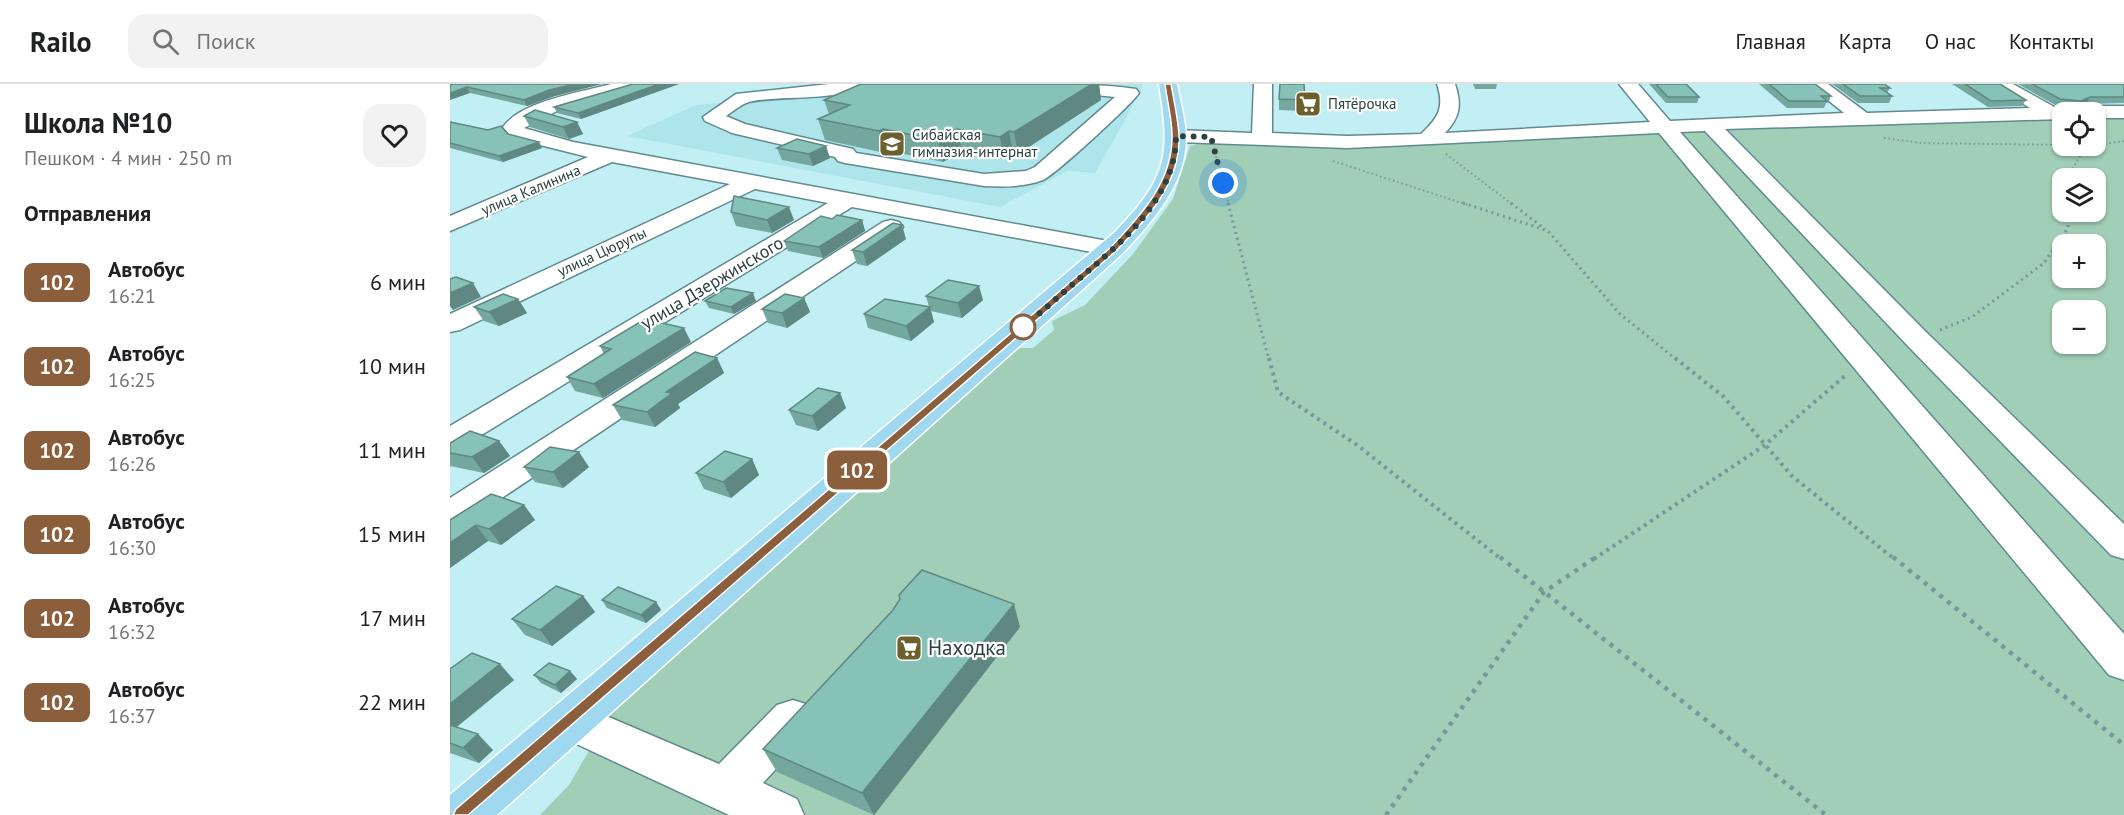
<!DOCTYPE html>
<html lang="ru">
<head>
<meta charset="utf-8">
<style>
  body { margin:0; font-family:"PT Sans",sans-serif; background:#f2f2f2; color:#202124; height:100vh; display:flex; flex-direction:column; font-size:22px; white-space:nowrap }
  * { box-sizing:border-box; margin:0 }
  p { font-size:20px; color:#757577 }
  .icon { flex:none; width:33px; height:33px; fill:none; stroke:currentColor; stroke-width:2; stroke-linecap:round; stroke-linejoin:round }
  .map { position:relative; flex:1; overflow:hidden }
  .drawer { display:flex; flex-direction:column; background:#fff; width:450px }
  .drawer>* { flex:none }
  .badge { padding:0 12px; border-radius:9px; font-size:21px; line-height:39px }
  .controls { position:absolute; left:1602px; top:18px; display:grid; gap:12px }
  .controls a { display:grid; place-items:center; width:54px; height:54px; border-radius:12px; background:#fff; box-shadow:0 2px 4px #0004; font-size:30px }
  .you { position:absolute; width:30px; height:30px; margin:-15px; border:4px solid #fff; border-radius:50%; background:#1a73e8; box-shadow:0 0 0 9px #1a73e833 }
  .map>.badge { position:absolute; translate:-50% -50%; box-shadow:0 0 0 3px #fff }
  h2 { padding:0 24px; font-size:22px; line-height:54px }
  .round { display:grid; place-items:center; flex:none; width:63px; height:63px; border-radius:18px; background:#f2f2f2 }
  .headline { display:flex; align-items:center; justify-content:space-between; height:102px; padding:0 24px }
  h1 { font-size:28px; font-weight:700; line-height:45px }
  ul { padding:0; list-style:none }
  li { display:flex; align-items:center; gap:18px; height:84px; padding:0 24px }
  li div { flex:1 }
  li b { display:block; font-size:22px }
  li em { font-style:normal }
  li .badge { min-width:66px; font-weight:700; text-align:center }
  header { display:flex; align-items:center; gap:36px; box-sizing:border-box; height:84px; padding:0 30px; background:#fff; border-bottom:2px solid #e0e0e0 }
  header strong { font-size:28px }
  nav { display:flex; gap:33px; margin-inline-start:auto; font-size:21px }
  .search { width:420px; height:54px; background:#f2f2f2; display:flex; align-items:center; gap:15px; box-sizing:border-box; padding:0 21px; border-radius:18px; color:#757577; font-size:22px }
  main { display:flex; flex:1; min-height:0 }
  .map>svg:first-child { display:block }
</style>
</head>
<body>
<header>
<strong>Railo</strong>
<div class="search"><svg class="icon" aria-label="search" viewBox="0 0 24 24"><circle cx="10" cy="10" r="6"/><path d="M15 15l6 6"/></svg>Поиск</div>
<nav><a>Главная</a><a>Карта</a><a>О нас</a><a>Контакты</a></nav>
</header>
<main>
<section class="drawer">
<div class="headline"><div><h1>Школа №10</h1><p>Пешком · 4 мин · 250 m</p></div><a class="round"><svg class="icon" aria-label="heart" viewBox="0 0 24 24"><path d="M12 20l-8-8c-3-5 5-10 8-4 3-6 11-1 8 4z"/></svg></a></div>
<h2>Отправления</h2>
<ul>
<li><span class="badge" style="background:#8b5e3c;color:#fff">102</span><div><b>Автобус</b><p>16:21</p></div><em>6 мин</em></li>
<li><span class="badge" style="background:#8b5e3c;color:#fff">102</span><div><b>Автобус</b><p>16:25</p></div><em>10 мин</em></li>
<li><span class="badge" style="background:#8b5e3c;color:#fff">102</span><div><b>Автобус</b><p>16:26</p></div><em>11 мин</em></li>
<li><span class="badge" style="background:#8b5e3c;color:#fff">102</span><div><b>Автобус</b><p>16:30</p></div><em>15 мин</em></li>
<li><span class="badge" style="background:#8b5e3c;color:#fff">102</span><div><b>Автобус</b><p>16:32</p></div><em>17 мин</em></li>
<li><span class="badge" style="background:#8b5e3c;color:#fff">102</span><div><b>Автобус</b><p>16:37</p></div><em>22 мин</em></li>
</ul>
</section>
<div class="map">
<svg width="1674" height="731" viewBox="0 0 1674 731">
  <rect width="100%" height="100%" fill="#c1eff4"/>
  <polygon fill="#ade5eb" points="413,0 693,0 674,38 645,89 617,87 550,123 177,52 246,21 396,7"/>
  <path fill="#a1ceb6" fill-rule="evenodd" d="M 1674,32 L 1674,731 L 90,731 L 119,701 L 172,610 L 566,264 L 583,264 L 604,246 L 602,237 L 635,221 L 683,170 L 723,115 L 740,62 L 768,55 L 1612,34 L 1612,62 L 1646,62 L 1646,33 ZM 1612,94 L 1646,94 L 1646,128 L 1612,128 ZM 1612,160 L 1646,160 L 1646,194 L 1612,194 ZM 1612,226 L 1646,226 L 1646,260 L 1612,260 Z"/>
  <g fill="none" stroke-linecap="round" stroke-linejoin="round">
    <defs>
      <g id="minor">
        <path d="M 161,0 L 188,0 L 185,4 L 109,26 L 74,44 L 123,58 L 663,158 L 672,160 L 675,165 L 672,170 L 663,172 L 402,123 L 12,363 L 0,366 L 0,342 L 378,119 L 305,105 L 10,246 L 0,248 L 0,230 L 280,100 L 162,78 L 0,147 L 0,132 L 138,73 L 62,54 L 53,43 C 71,17 132,8 161,0 Z"/>
        <path d="M 379,0 L 411,0 C 397,19 320,10 296,19 C 289,22 282,28 276,32 L 295,40 L 403,65 L 406,69 L 534,90 L 576,87 L 585,83 L 665,13 L 588,5 L 582,4 L 579,0 C 614,0 652,0 686,5 L 689,9 C 681,21 605,91 593,96 C 574,103 554,103 534,102 L 395,79 L 388,77 L 385,73 L 282,49 L 255,37 L 253,33 L 286,10 Z"/>
        <path d="M 804,0 L 822,0 L 822,49 L 897,52 L 971,50 C 988,34 995,24 987,0 L 1005,0 C 1012,21 1010,33 995,49 L 1200,38 L 1169,0 L 1188,0 L 1220,37 L 1394,29 L 1358,0 L 1378,0 L 1417,29 L 1580,24 L 1541,0 L 1563,0 L 1606,24 L 1619,25 L 1621,28 L 1612,28 L 1612,35 L 1275,45 L 1477,249 L 1674,440 L 1674,475 L 1661,471 L 1457,261 L 1255,47 L 1230,48 L 1674,550 L 1674,596 L 1659,591 L 1209,49 L 897,64 L 726,58 L 719,56 L 716,52 L 719,48 L 726,46 L 802,49 Z"/>
        <polygon points="1637,22 1674,22 1674,34 1646,34 1646,28 1628,28 1630,24"/>
        <polygon points="441,136 449,138 453,143 449,148 13,440 0,443 0,414 433,138"/>
        <polygon points="343,616 359,621 365,635 359,649 313,699 347,715 354,731 279,731 105,650 99,636 105,622 121,617 269,680 327,621"/>
      </g>
      <path id="major" d="M 709,0 L 727,0 C 730,18 736,37 736,55 C 735,102 702,138 672,170 L 47,731 L 0,731 L 0,711 L 665,148 C 717,94 721,72 709,0 Z"/>
    </defs>
    <use href="#minor" stroke="#608a8f" stroke-width="3"/>
    <use href="#major" stroke="#fff" stroke-width="3"/>
    <g stroke="#77989b" stroke-width="2" stroke-dasharray="1.5 3" stroke-linecap="butt">
      <polyline points="1434,54 1471,59 1612,61"/>
      <polyline points="1646,61 1674,57"/>
      <polyline points="765,68 779,121"/>
      <polyline points="996,70 1063,121"/>
      <polyline points="883,77 1018,121"/>
      <polyline points="1622,94 1623,84 1636,62"/>
    </g>
    <g stroke="#77989b" stroke-width="3" stroke-dasharray="2 4" stroke-linecap="butt">
      <polyline points="778,119 819,276"/>
      <polyline points="1013,119 1098,147 1170,230 1227,276"/>
      <polyline points="1061,119 1095,145"/>
      <polyline points="1490,246 1522,233 1594,179 1618,144 1619,128"/>
    </g>
    <g stroke="#77989b" stroke-width="4" stroke-dasharray="3 4.5" stroke-linecap="butt">
      <polyline points="819,274 828,308 907,361 1051,475"/>
      <polyline points="1225,274 1274,313 1342,392 1444,475"/>
      <polyline points="1144,475 1315,361 1397,290"/>
    </g>
    <g stroke="#77989b" stroke-width="4.5" stroke-dasharray="4 6" stroke-linecap="butt">
      <polyline points="1050,473 1376,731"/>
      <polyline points="1443,473 1674,661"/>
      <polyline points="936,731 1094,508 1146,473"/>
    </g>
    <use href="#minor" fill="#fff" fill-rule="evenodd"/>
    <use href="#major" fill="#a0d9ef" fill-rule="evenodd"/>
  </g>
  <g fill="#74a79e">
    <polygon points="229,0 131,35 107,29 104,23"/>
    <polygon points="411,0 649,0 651,16 568,70 563,69 554,75 512,67 493,78 439,67 435,69 375,56 368,35 379,30 374,16"/>
    <polygon points="1023,0 1047,0 1046,5 1025,5"/>
    <polygon points="1199,0 1236,0 1249,13 1247,19 1216,19"/>
    <polygon points="1309,0 1365,0 1381,12 1378,19 1376,19 1374,24 1337,24"/>
    <polygon points="1382,0 1434,0 1440,4 1437,9 1442,12 1439,19 1408,19"/>
    <polygon points="1502,0 1550,0 1576,16 1572,22 1538,23"/>
    <polygon points="1568,0 1674,0 1674,19 1636,20 1628,24 1607,22"/>
    <polygon points="0,1 102,13 77,22 20,9"/>
    <polygon points="829,15 855,16 855,27 829,26"/>
    <polygon points="74,32 127,38 133,50 119,55 80,43"/>
    <polygon points="0,38 58,50 92,64 53,78 0,64"/>
    <polygon points="327,64 380,74 363,82 332,76"/>
    <polygon points="281,128 344,136 322,149 286,142"/>
    <polygon points="382,135 412,136 415,147 373,174 338,167 334,157"/>
    <polygon points="456,155 417,182 407,180 402,166"/>
    <polygon points="476,212 533,216 512,234 481,227 484,238 461,257 418,244 414,230 479,223"/>
    <polygon points="354,214 360,228 337,244 318,239 312,225"/>
    <polygon points="68,215 77,229 49,242 34,237 24,223"/>
    <polygon points="255,217 306,217 284,230 259,224"/>
    <polygon points="241,258 153,314 125,307 117,293 154,270 150,262"/>
    <polygon points="267,274 274,289 228,320 230,324 205,343 172,336 163,321"/>
    <polygon points="390,309 396,324 368,347 346,341 339,326"/>
    <polygon points="49,357 60,372 34,389 0,382 0,359"/>
    <polygon points="302,375 309,391 281,414 254,405 246,389"/>
    <polygon points="74,383 139,383 113,404 85,398"/>
    <polygon points="74,421 85,436 51,461 38,457 0,484 0,436"/>
    <polygon points="133,512 145,528 102,562 75,551 62,535"/>
    <polygon points="152,516 206,518 211,526 196,539 157,524"/>
    <polygon points="570,543 424,731 327,688 313,665"/>
    <polygon points="0,585 64,596 7,643 43,666 29,679 0,669"/>
    <polygon points="120,587 127,595 111,609 91,599 84,591"/>
  </g>
  <g fill="#5e8881">
    <polygon points="125,0 152,0 102,13 77,22 74,16 99,6"/>
    <polygon points="209,0 229,0 131,35 128,29"/>
    <polygon points="642,0 649,0 651,16 568,70 564,48"/>
    <polygon points="17,3 20,9 0,16 0,9"/>
    <polygon points="1640,13 1636,20 1628,24 1631,17"/>
    <polygon points="127,38 133,50 119,55 113,43"/>
    <polygon points="433,45 439,67 435,69 429,47"/>
    <polygon points="507,45 512,67 493,78 488,56"/>
    <polygon points="559,47 563,69 554,75 550,53"/>
    <polygon points="89,58 92,64 53,78 49,72"/>
    <polygon points="376,62 380,74 363,82 359,70"/>
    <polygon points="339,123 344,136 322,149 317,136"/>
    <polygon points="412,136 415,147 373,174 369,163"/>
    <polygon points="452,141 456,155 417,182 413,168"/>
    <polygon points="23,199 31,213 3,226 0,222 0,209"/>
    <polygon points="529,202 533,216 512,234 508,219"/>
    <polygon points="303,209 306,217 284,230 281,223"/>
    <polygon points="354,214 360,228 337,244 332,229"/>
    <polygon points="68,215 77,229 49,242 39,228"/>
    <polygon points="480,223 484,238 461,257 456,242"/>
    <polygon points="234,244 241,258 153,314 144,300"/>
    <polygon points="267,274 274,289 228,320 230,324 205,343 197,328 216,308"/>
    <polygon points="390,309 396,324 368,347 362,332"/>
    <polygon points="49,357 60,372 34,389 22,373"/>
    <polygon points="129,368 139,383 113,404 103,388"/>
    <polygon points="302,375 309,391 281,414 273,398"/>
    <polygon points="74,421 85,436 51,461 39,445"/>
    <polygon points="26,441 38,457 0,484 0,459"/>
    <polygon points="133,512 145,528 102,562 90,546"/>
    <polygon points="206,518 211,526 196,539 191,531"/>
    <polygon points="564,520 570,543 424,731 412,709"/>
    <polygon points="50,580 64,596 0,648 0,620"/>
    <polygon points="120,587 127,595 111,609 105,601"/>
    <polygon points="28,650 43,666 29,679 13,664"/>
  </g>
  <g fill="#87c2b8" stroke="#5e8881" stroke-width="1.5">
    <polygon points="3,0 125,0 99,6 74,16 17,3 0,9 0,1"/>
    <polygon points="183,0 209,0 128,29 104,23"/>
    <polygon points="411,0 642,0 564,48 559,47 550,53 507,45 488,56 433,45 429,47 368,35 400,21 374,16"/>
    <polygon points="830,0 854,0 855,16 829,15"/>
    <polygon points="1206,0 1236,0 1249,13 1218,13"/>
    <polygon points="1319,0 1365,0 1381,12 1371,12 1377,17 1339,17"/>
    <polygon points="1393,0 1434,0 1440,4 1430,4 1442,12 1410,12"/>
    <polygon points="1515,0 1550,0 1576,16 1541,17"/>
    <polygon points="1582,0 1674,0 1674,13 1640,13 1631,17 1610,15"/>
    <polygon points="85,26 127,38 113,43 74,32"/>
    <polygon points="0,38 38,46 51,42 58,50 89,58 49,72 0,59 0,56 1,56 0,56"/>
    <polygon points="347,55 376,62 359,70 327,64"/>
    <polygon points="284,112 339,123 317,136 281,128"/>
    <polygon points="387,131 412,136 369,163 334,157 371,132 382,135"/>
    <polygon points="443,139 452,141 413,168 402,166"/>
    <polygon points="6,193 23,199 0,209 0,195"/>
    <polygon points="498,196 529,202 508,219 476,212"/>
    <polygon points="276,204 303,209 281,223 255,217"/>
    <polygon points="53,210 68,215 39,228 24,223"/>
    <polygon points="335,210 354,214 332,229 312,225"/>
    <polygon points="435,215 480,223 456,242 414,230"/>
    <polygon points="195,235 234,244 144,300 117,293 161,265 150,262"/>
    <polygon points="245,268 267,274 216,308 222,309 197,328 163,321"/>
    <polygon points="368,304 390,309 362,332 339,326"/>
    <polygon points="20,347 49,357 22,373 0,369 0,359"/>
    <polygon points="100,363 129,368 103,388 74,383"/>
    <polygon points="275,367 302,375 273,398 246,389"/>
    <polygon points="41,410 74,421 39,445 26,441 0,459 0,436"/>
    <polygon points="472,486 564,520 412,709 313,665 443,526 450,515 449,511"/>
    <polygon points="106,502 133,512 90,546 62,535"/>
    <polygon points="168,503 206,518 191,531 152,516"/>
    <polygon points="22,569 50,580 0,620 0,585"/>
    <polygon points="99,579 120,587 105,601 84,591"/>
    <polygon points="0,641 28,650 13,664 0,659"/>
  </g>
  <path fill="#8b5e3c" stroke="#fff" stroke-width="1.5" d="M 715,0 L 721,0 C 724,17 728,34 729,51 C 731,99 697,135 666,167 L 18,731 L 3,731 L 6,725 L 660,164 C 690,132 723,98 722,51 C 722,35 717,17 715,0 Z"/>
  <g fill="none" stroke-linecap="round" stroke-linejoin="round">
    <path stroke="#2d4042" stroke-width="6" stroke-dasharray="0 10.8" d="M 573,243 C 592,228 610,211 629,195 C 672,158 726,114 726,52 L 761,53 L 773,99"/>
  </g>
  <defs>
    <symbol id="supermarket-square" viewBox="-11 -11 22 22"><rect x="-9" y="-9" width="18" height="18" rx="4" fill="#6c602c" stroke="#fff"/><path d="M-6-5.5h2.5l.6 2H6L4.5 2H-2.5L-4.4-4H-6ZM-1.5 3.2a1.3 1.3 0 1 0 .1 0ZM3 3.2a1.3 1.3 0 1 0 .1 0Z" fill="#fff"/></symbol>
    <symbol id="school-square" viewBox="-11 -11 22 22"><rect x="-9" y="-9" width="18" height="18" rx="4" fill="#6c602c" stroke="#fff"/><path d="M0-5L7-2L0 1L-7-2ZM-4 1L0 2.5L4 1V4Q0 6-4 4Z" fill="#fff"/></symbol>
  </defs>
  <g fill-rule="evenodd">
    <use href="#supermarket-square" x="843" y="5" width="30" height="30"/>
    <use href="#school-square" x="427" y="45" width="30" height="30"/>
    <use href="#supermarket-square" x="444" y="549" width="30" height="30"/>
  </g>
  <circle fill="#fff" stroke="#8b5e3c" stroke-width="3" cx="573" cy="243" r="12"/>
  <g text-anchor="middle" stroke-width="4.5" stroke-linejoin="round" paint-order="stroke">
    <g font-size="15" fill="#2d4042" stroke="#fff" text-anchor="start">
      <text x="878" y="25">Пятёрочка</text>
      <text x="462" y="56">Сибайская<tspan x="462" dy="17">гимназия-интернат</tspan></text>
    </g>
    <g font-size="15" fill="#2d4042" stroke="#fff">
      <text transform="translate(81 106) rotate(-23)" y="5">улица Калинина</text>
      <text transform="translate(152 168) rotate(-25)" y="5">улица Цюрупы</text>
    </g>
    <g font-size="18" fill="#2d4042" stroke="#fff">
      <text transform="translate(262 199) rotate(-31)" y="6">улица Дзержинского</text>
    </g>
    <g font-size="21" fill="#2d4042" stroke="#fff" text-anchor="start">
      <text x="478" y="571">Находка</text>
    </g>
  </g>
</svg>
<div class="controls">
<a><svg class="icon" aria-label="locate" viewBox="0 0 24 24"><circle cx="12" cy="12" r="6"/><path d="M12 2v4M12 18v4M2 12h4M18 12h4"/></svg></a>
<a><svg class="icon" aria-label="layers" viewBox="0 0 24 24"><path d="M12 4l9 5-9 5-9-5zM3 14l9 5 9-5"/></svg></a>
<a>+</a>
<a>−</a>
</div>
<div class="you" style="left:773px;top:99px"></div>
<b class="badge" style="left:407px;top:386px;background:#8b5e3c;color:#fff">102</b>
</div>
</main>
</body>
</html>
